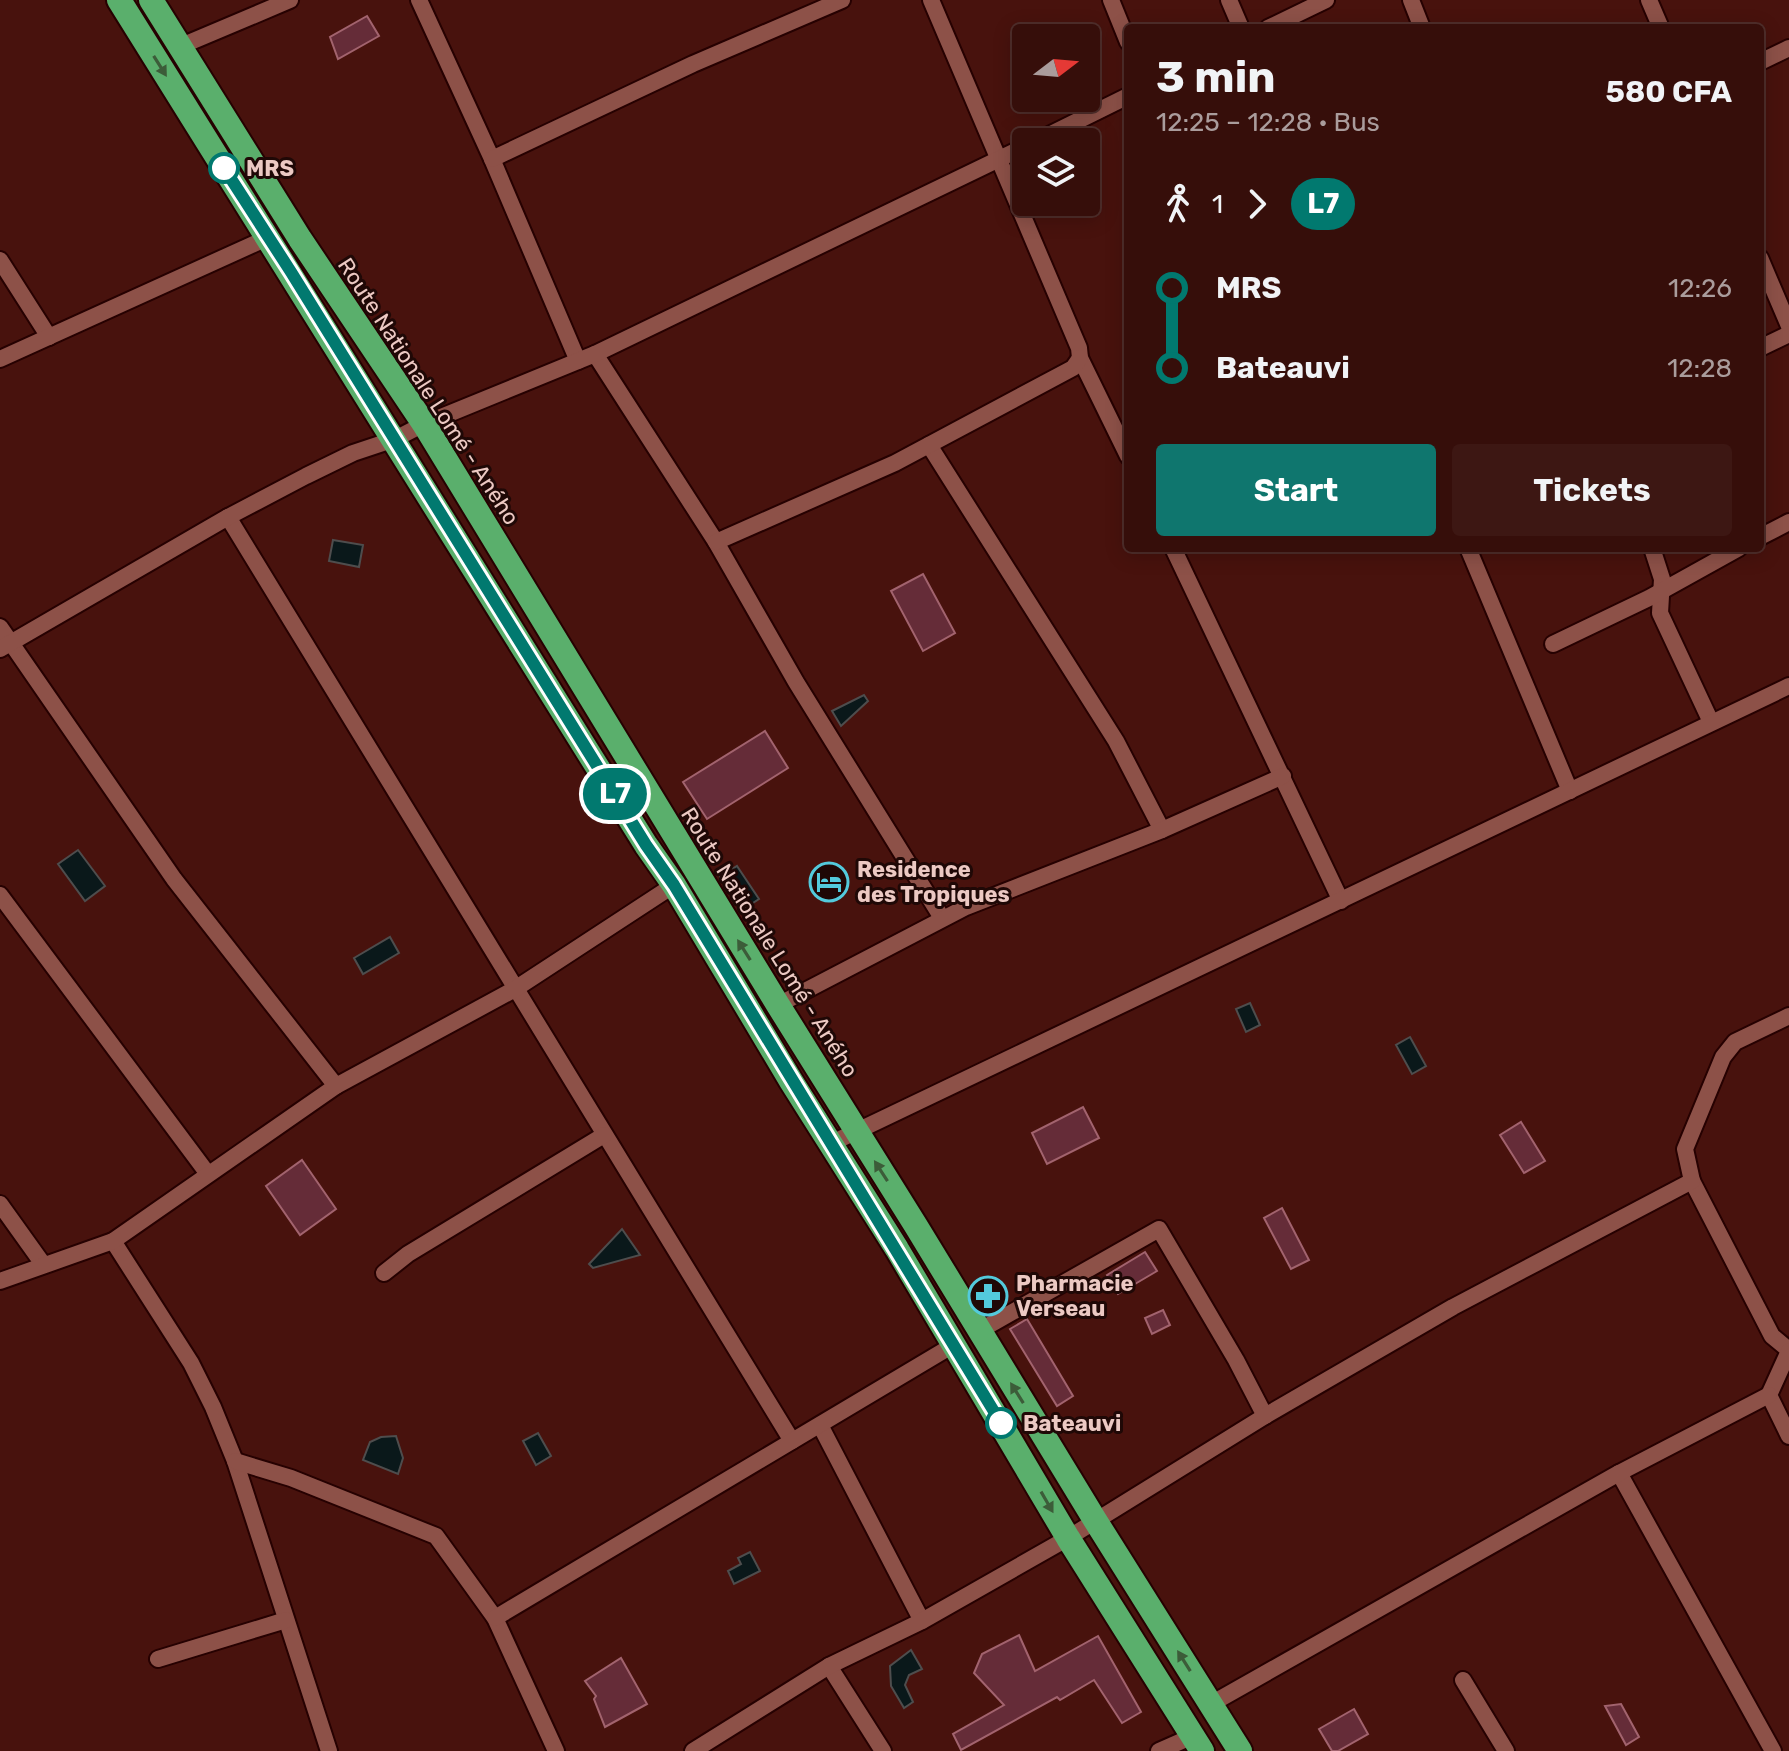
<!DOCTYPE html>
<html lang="en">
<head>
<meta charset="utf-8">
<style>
  body { margin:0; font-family:Rubik,sans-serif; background:#3d1713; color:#f1f3f6; height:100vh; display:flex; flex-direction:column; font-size:30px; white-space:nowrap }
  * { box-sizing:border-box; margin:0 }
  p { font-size:26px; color:#aa9c9c }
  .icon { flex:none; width:44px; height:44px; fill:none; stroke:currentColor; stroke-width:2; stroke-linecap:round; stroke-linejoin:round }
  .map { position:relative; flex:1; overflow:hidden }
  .side { position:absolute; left:1124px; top:24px; width:640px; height:528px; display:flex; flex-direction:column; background:#360e0a; border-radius:8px; box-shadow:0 4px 20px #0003,0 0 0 2px #502e2b }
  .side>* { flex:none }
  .badge { padding:0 16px; border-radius:26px; font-size:28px; line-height:52px }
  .needle { width:52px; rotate:74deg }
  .tools { position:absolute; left:1012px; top:24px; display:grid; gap:16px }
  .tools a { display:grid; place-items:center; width:88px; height:88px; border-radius:8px; background:#360e0a; box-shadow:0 4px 20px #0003,0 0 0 2px #502e2b; font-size:40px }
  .map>.badge { position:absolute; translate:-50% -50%; box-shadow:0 0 0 4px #fff }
  .legs { display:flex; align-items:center; gap:12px; height:88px; padding:0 32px; font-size:26px }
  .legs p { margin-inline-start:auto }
  .head { display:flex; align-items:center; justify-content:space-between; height:136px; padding:0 32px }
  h1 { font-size:44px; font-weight:700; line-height:60px }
  .primary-button { display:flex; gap:16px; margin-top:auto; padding:16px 32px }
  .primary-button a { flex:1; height:92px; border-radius:8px; background:#0f766e; color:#fff; font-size:32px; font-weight:700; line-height:92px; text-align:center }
  .primary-button a+a { background:#3d1713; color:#f1f3f6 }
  ul { padding:0 32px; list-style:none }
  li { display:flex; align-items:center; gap:28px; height:80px; font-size:30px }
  li i { display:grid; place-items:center; width:12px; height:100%; margin:0 10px; background:currentColor }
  li i::after { content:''; width:20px; height:20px; margin:-10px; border:6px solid; border-radius:50%; background:#360e0a }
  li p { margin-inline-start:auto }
  li:first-child i { background:linear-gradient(#0000 50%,currentColor 0) }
  li:last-child i { background:linear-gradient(currentColor 50%,#0000 0) }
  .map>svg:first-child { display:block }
</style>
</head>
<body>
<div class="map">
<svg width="1789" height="1751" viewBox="0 0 1789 1751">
  <rect width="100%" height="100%" fill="#48120d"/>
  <g fill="#0a181a" stroke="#4e4d4d" stroke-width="2">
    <polygon points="333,540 363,545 359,567 329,561"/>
    <polygon points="864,695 868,701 841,726 832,711"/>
    <polygon points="78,850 105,886 85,901 58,864"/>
    <polygon points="737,866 759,899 742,910 720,877"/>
    <polygon points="390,937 399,953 363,974 354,958"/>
    <polygon points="1250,1003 1260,1025 1246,1032 1236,1009"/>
    <polygon points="1410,1037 1426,1066 1412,1074 1396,1045"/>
    <polygon points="622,1229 640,1255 593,1268 589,1264"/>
    <polygon points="538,1433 551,1456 536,1465 523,1441"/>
    <polygon points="396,1436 403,1458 398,1474 363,1460 370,1442 381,1437"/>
    <polygon points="750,1552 760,1571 734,1584 728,1571 741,1564 738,1558"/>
    <polygon points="911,1650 922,1669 909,1675 905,1685 913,1702 904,1708 891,1686 890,1666"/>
  </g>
  <g fill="#652c38" stroke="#a2636e" stroke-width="2">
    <polygon points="367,16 379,36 338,59 330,37"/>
    <polygon points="923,574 955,633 923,651 891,591"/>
    <polygon points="765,731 788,768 707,819 683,782"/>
    <polygon points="1083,1107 1099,1138 1047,1164 1032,1133"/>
    <polygon points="1521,1122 1545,1161 1524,1173 1500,1135"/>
    <polygon points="302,1160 336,1209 300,1235 266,1186"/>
    <polygon points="1282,1208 1309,1260 1291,1269 1264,1218"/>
    <polygon points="1145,1252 1157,1271 1118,1294 1107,1275"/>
    <polygon points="1163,1310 1170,1325 1152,1334 1145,1318"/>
    <polygon points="1027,1319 1073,1396 1057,1406 1010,1329"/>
    <polygon points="1019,1635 1035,1671 1098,1636 1141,1712 1122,1723 1094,1680 1060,1700 1057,1697 961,1750 953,1734 1004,1705 974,1673 982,1654"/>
    <polygon points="621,1658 647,1704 605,1727 594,1699 596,1696 585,1681"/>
    <polygon points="1621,1704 1639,1737 1626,1745 1605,1706"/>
    <polygon points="1354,1709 1368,1734 1338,1751 1332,1751 1319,1729"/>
  </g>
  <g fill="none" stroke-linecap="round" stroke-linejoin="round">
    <defs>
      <g id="street">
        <polyline points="419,0 492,159 578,361"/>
        <polyline points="931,0 1079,348 1080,358 1128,456"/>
        <polyline points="1111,0 1128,42"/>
        <polyline points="1229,0 1241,28"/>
        <polyline points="1411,0 1422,28"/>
        <polyline points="1649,0 1661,28"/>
        <polyline points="1268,28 1326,0"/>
        <polyline points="181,46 290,0"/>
        <polyline points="1760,62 1789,48"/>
        <polyline points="1035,142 1128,96"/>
        <polyline points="492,159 693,64 842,0"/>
        <polyline points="1760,258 1789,326"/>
        <polyline points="0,260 49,337"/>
        <polyline points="1760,348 1789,334"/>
        <polyline points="595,354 716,542 796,682 942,918"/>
        <polyline points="0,359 267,238"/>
        <polyline points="929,445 1116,741 1162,830"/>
        <polyline points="228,517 792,1441"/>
        <polyline points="1760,537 1789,522"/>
        <polyline points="716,542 895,463 1073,368 1080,358"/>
        <polyline points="1173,548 1341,901"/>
        <polyline points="1468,548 1570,791"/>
        <polyline points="1652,548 1662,579 1660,613 1711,722"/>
        <polyline points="0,627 174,879 336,1086"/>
        <polyline points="1553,644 1649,598 1739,548"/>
        <polyline points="0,649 228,517 306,476 353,453 395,439 424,424 595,354 1026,146"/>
        <polyline points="0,895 208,1174"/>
        <polyline points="778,1005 966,907 1162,830 1283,776"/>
        <polyline points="830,1144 1789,686"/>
        <polyline points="1692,1181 1772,1336 1789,1350"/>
        <polyline points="0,1204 43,1264"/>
        <polyline points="113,1241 191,1363 213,1407 235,1461 329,1751"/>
        <polyline points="384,1273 408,1254 604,1135"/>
        <polyline points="0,1281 113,1241 336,1086 515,989 674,885"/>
        <polyline points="979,1331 1159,1229 1236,1360 1265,1416"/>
        <polyline points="1789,1351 1769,1395 1789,1436"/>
        <polyline points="820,1425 922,1621"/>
        <polyline points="235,1461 291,1478 436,1536 495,1618 556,1751"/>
        <polyline points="1619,1473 1773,1751"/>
        <polyline points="495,1618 955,1344"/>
        <polyline points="158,1659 286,1620"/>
        <polyline points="829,1666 883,1751"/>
        <polyline points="1463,1680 1506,1751"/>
        <polyline points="1211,1704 1619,1473 1769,1395"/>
        <polyline points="693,1751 829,1666 922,1621 1068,1538 1265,1416 1453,1307 1692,1181 1685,1149 1723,1057 1735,1042 1789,1016"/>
        <polyline points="1159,1751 1193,1736"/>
      </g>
      <g id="highway">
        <polyline points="119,0 646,845 674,885 791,1081 897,1249 1068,1538 1202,1751"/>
        <polyline points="151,0 300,239 424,424 778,1005 916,1226 1095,1520 1240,1751"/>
      </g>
    </defs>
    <use href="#street" stroke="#260101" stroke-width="20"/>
    <use href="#highway" stroke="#260101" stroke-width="28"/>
    <use href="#street" stroke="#8d5148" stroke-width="16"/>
    <use href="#highway" stroke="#5aaf6c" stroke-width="24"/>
  </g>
  <defs><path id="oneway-solid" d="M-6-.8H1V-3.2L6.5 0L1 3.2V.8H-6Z" transform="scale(2)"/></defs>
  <g fill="#3c5c39">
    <use href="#oneway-solid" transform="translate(160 66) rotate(58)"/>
    <use href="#oneway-solid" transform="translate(744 950) rotate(-122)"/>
    <use href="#oneway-solid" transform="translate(881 1171) rotate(-123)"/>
    <use href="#oneway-solid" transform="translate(1017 1393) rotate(-122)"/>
    <use href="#oneway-solid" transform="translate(1047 1502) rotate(60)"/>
    <use href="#oneway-solid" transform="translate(1184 1661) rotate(-122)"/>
  </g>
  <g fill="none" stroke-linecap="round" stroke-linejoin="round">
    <defs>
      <polyline id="line-1" points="224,168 291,272 646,845 674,885 1001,1423"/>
    </defs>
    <use href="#line-1" stroke="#fff" stroke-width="18"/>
    <use href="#line-1" stroke="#01796f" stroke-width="12"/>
  </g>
  <defs>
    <symbol id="hotel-ring" viewBox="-11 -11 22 22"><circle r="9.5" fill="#1f0806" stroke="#53cadc" stroke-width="1.5"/><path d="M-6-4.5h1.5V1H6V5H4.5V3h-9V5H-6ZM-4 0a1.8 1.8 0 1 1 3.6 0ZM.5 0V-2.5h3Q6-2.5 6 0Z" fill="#53cadc"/></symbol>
    <symbol id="pharmacy-ring" viewBox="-11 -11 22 22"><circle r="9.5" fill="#1f0806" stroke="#53cadc" stroke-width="1.5"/><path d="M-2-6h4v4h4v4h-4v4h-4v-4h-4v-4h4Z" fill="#53cadc"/></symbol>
  </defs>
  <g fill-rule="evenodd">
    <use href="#hotel-ring" x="807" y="860" width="44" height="44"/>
    <use href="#pharmacy-ring" x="966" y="1274" width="44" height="44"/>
  </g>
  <g fill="#fff" stroke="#01796f" stroke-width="4">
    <circle cx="224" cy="168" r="14"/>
    <circle cx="1001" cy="1423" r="14"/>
  </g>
  <g text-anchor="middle" stroke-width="6" stroke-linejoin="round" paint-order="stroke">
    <g font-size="22" font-weight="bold" fill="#ecc9c3" stroke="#1f0806" text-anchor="start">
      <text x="246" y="176">MRS</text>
      <text x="1023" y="1431">Bateauvi</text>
    </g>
    <g font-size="22" fill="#ecc9c3" stroke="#1f0806">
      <text transform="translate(429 391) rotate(57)" y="8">Route Nationale Lomé - Aného</text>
      <text transform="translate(770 942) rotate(58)" y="8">Route Nationale Lomé - Aného</text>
    </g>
    <g font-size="22" font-weight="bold" fill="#ecc9c3" stroke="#1f0806" text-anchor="start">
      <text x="857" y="877">Residence<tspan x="857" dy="25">des Tropiques</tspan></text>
      <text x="1016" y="1291">Pharmacie<tspan x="1016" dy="25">Verseau</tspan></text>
    </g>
  </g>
</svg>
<div class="tools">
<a><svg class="needle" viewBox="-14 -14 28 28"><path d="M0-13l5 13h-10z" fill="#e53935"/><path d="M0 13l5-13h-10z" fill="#aa9c9c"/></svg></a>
<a><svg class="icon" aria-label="layers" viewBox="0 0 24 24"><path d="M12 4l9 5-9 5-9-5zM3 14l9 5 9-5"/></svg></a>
</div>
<b class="badge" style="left:615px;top:794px;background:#01796f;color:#fff">L7</b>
<section class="side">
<div class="head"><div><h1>3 min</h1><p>12:25 – 12:28 · Bus</p></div><b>580 CFA</b></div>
<div class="legs"><svg class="icon" aria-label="walk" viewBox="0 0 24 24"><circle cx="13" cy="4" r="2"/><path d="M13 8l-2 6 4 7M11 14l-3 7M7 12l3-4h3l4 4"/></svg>1<svg class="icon" aria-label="forward" viewBox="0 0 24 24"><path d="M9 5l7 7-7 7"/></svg><b class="badge" style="background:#01796f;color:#fff">L7</b></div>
<ul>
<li><i style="color:#01796f"></i><b>MRS</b><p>12:26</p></li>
<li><i style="color:#01796f"></i><b>Bateauvi</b><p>12:28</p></li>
</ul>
<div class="primary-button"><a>Start</a><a>Tickets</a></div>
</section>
</div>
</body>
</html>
